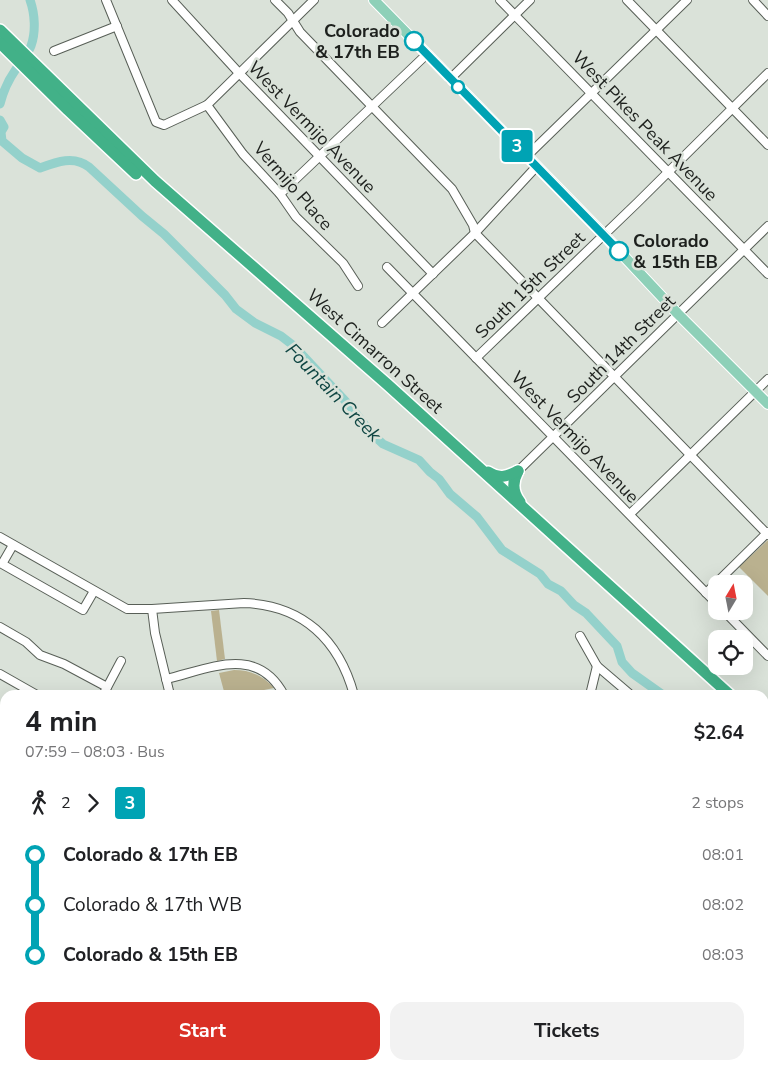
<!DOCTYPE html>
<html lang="en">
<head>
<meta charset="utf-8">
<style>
  body { margin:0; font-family:"Nunito Sans",sans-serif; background:#f2f2f2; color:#202124; height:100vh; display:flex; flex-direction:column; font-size:19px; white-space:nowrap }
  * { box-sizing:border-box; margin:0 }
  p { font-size:16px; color:#757577 }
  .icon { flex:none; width:28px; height:28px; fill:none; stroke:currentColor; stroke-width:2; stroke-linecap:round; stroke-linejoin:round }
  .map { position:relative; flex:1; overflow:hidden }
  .panel { position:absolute; left:0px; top:690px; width:769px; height:380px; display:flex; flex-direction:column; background:#fff; border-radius:15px 15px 0 0; box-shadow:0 5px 20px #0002 }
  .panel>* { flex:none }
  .badge { padding:0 10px; border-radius:4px; font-size:18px; line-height:32px }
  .needle { width:32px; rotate:10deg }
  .fabs { position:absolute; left:708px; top:575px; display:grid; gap:10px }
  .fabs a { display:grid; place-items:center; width:45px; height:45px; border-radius:10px; background:#fff; box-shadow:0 5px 20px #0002; font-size:25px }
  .map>.badge { position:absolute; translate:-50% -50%; box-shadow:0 0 0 2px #fff }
  .legs { display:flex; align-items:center; gap:8px; height:55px; padding:0 25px; font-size:16px }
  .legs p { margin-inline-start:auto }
  .overview { display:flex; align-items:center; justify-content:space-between; height:85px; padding:0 25px }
  h1 { font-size:28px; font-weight:700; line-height:38px }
  .button { display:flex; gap:10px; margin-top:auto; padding:10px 25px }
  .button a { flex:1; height:58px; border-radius:15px; background:#d93025; color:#fff; font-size:20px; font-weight:700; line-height:58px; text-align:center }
  .button a+a { background:#f2f2f2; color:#202124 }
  ul { padding:0 25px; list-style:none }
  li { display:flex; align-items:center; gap:18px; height:50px; font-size:19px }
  li i { display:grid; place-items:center; width:8px; height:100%; margin:0 6px; background:currentColor }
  li i::after { content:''; width:12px; height:12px; margin:-6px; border:4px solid; border-radius:50%; background:#fff }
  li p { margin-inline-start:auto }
  li:first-child i { background:linear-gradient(#0000 50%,currentColor 0) }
  li:last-child i { background:linear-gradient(currentColor 50%,#0000 0) }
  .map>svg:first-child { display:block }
</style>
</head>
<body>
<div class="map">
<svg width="768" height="1070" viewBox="0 0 768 1070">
  <defs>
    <pattern id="industrial-grid" width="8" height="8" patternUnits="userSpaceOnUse" patternTransform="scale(1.25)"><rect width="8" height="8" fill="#cbd8ca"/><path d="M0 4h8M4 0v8" fill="none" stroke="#aeb9ad"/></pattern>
  </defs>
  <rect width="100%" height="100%" fill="#dae2d9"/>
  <g fill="url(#industrial-grid)">
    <polygon points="764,1034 768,1035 768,1070 728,1070 727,1065 764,1065"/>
    <polygon points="664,1065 714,1065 715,1070 664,1070"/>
  </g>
  <g fill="#bab18f">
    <polygon points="768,540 768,596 739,567"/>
    <polygon points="219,610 225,659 217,661 211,611"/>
    <path d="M 234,670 C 251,670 263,676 274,688 L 240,695 L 225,695 L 219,673 Z"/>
    <polygon points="64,1065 145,1065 151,1070 63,1070"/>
    <polygon points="608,1065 664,1065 664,1070 607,1070"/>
  </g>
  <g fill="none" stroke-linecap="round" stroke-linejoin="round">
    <g stroke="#94d1cb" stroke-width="9">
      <path d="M 0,104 C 3,92 9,79 16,69 C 21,62 28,54 31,46 C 36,32 35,14 30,0"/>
      <path d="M 0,120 L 4,127 L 1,132 L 2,141 L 22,158 L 40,168 C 56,162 74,155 89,167 L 142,216 L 164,234 L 225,295 L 236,309 L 255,323 L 281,336 L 294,346 L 350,406 L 371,433 L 383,444 L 419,460 L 430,472 L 439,479 L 450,494 L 477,517 L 502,550 L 540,574 L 548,584 L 561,591 L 574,605 L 586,613 L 617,646 L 622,662 L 632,673 L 663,695"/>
      <polyline points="764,787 768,789"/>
    </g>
    <defs>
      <g id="minor">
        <polyline points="106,0 156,122 164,125 207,105 314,0"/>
        <polyline points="172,0 239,73 433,274"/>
        <polyline points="275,0 288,13 300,32 452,189 473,225 475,233 768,535"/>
        <polyline points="500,0 768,274"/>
        <polyline points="627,0 768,145"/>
        <polyline points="753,0 768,16"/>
        <polyline points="54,51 117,26"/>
        <polyline points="450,79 530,0"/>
        <polyline points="207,105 243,154 280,194 296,217 343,263 358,286"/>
        <polyline points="527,156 687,0"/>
        <polyline points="280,194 427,54"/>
        <polyline points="387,267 716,603"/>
        <polyline points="382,323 475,233 537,166"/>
        <polyline points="476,358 637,203 768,73"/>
        <polyline points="518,471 768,226"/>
        <polyline points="630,514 768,379"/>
        <polyline points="0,537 127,609 152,609"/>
        <polyline points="13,545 2,564 83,610 94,591"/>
        <polyline points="706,593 768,532"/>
        <polyline points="724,611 768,656"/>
        <polyline points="0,627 26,642 40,655 64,664 107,687"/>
        <polyline points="580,636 597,666 631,695"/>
        <polyline points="0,674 37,695"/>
        <path d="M 166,679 C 209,669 257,644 284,695"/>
        <polyline points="103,695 121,661"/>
        <path d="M 170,695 L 155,633 L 152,609 L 244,603 C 303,605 339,640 354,695"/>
        <polyline points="590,695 597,666"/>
        <polyline points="0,747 5,750"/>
        <polyline points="764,852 768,857"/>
        <polyline points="0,855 5,846"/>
        <polyline points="0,918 5,920"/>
        <polyline points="0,948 5,945"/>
        <polyline points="0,1023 5,1024"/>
        <polyline points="155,1065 160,1070"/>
        <polyline points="35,1070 36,1065"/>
        <polyline points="229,1070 238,1065"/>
        <polyline points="323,1070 324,1065"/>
        <polyline points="383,1070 384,1065"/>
        <polyline points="503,1070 507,1068 521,1070"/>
        <polyline points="572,1070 573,1065"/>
      </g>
      <polyline id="major" points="374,0 604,235 678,314 768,404"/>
      <g id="highway">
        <polyline points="0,30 155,181 388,385 730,695"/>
        <polyline points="0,43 68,110 136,174"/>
        <path d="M 518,471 C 512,482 512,492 520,502"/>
        <path d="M 488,472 C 499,479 506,477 518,471"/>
        <polyline points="764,726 768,730"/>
        <polyline points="764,736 768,740"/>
      </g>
    </defs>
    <use href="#minor" stroke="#585f57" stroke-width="10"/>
    <use href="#major" stroke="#fff" stroke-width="12"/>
    <use href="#highway" stroke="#fff" stroke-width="14"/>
    <use href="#minor" stroke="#fff" stroke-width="8"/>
    <use href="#major" stroke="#8ed0b8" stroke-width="10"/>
    <use href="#highway" stroke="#42b188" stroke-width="11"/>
  </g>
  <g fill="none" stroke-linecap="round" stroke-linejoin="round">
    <defs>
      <polyline id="line-1" points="414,41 619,251"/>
    </defs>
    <use href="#line-1" stroke="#fff" stroke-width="11"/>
    <use href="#line-1" stroke="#00a3b4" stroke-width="8"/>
  </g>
  <g fill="#fff" stroke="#00a3b4" stroke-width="2.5">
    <circle cx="414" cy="41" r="9"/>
    <circle cx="458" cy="87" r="6"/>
    <circle cx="619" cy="251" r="9"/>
  </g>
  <g text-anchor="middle" stroke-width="5" stroke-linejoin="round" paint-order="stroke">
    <g font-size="18" font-weight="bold" fill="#1d201d" stroke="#dae2d9" text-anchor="end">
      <text x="400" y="37">Colorado<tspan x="400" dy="21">&amp; 17th EB</tspan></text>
      <text x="633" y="247" text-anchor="start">Colorado<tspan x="633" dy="21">&amp; 15th EB</tspan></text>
    </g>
    <g font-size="18" fill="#1d201d" stroke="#dae2d9">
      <text transform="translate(645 126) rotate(46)" y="6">West Pikes Peak Avenue</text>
      <text transform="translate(312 127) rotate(46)" y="6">West Vermijo Avenue</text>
      <text transform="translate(293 186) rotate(49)" y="6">Vermijo Place</text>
      <text transform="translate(530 285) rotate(-44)" y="6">South 15th Street</text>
      <text transform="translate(621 349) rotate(-45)" y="6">South 14th Street</text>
      <text transform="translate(375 351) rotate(42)" y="6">West Cimarron Street</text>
      <text transform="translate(575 437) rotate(46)" y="6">West Vermijo Avenue</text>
    </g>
    <g font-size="19" font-style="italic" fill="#0f4643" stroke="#dae2d9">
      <text transform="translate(334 392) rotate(46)" y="7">Fountain Creek</text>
    </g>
  </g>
</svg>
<div class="fabs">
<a><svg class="needle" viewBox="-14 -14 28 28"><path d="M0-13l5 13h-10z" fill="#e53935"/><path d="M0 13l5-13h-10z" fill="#757577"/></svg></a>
<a><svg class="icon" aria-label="locate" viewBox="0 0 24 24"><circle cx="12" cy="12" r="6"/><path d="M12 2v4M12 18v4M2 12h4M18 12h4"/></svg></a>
</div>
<b class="badge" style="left:517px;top:146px;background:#00a3b4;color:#fff">3</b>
<section class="panel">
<div class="overview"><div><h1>4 min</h1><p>07:59 – 08:03 · Bus</p></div><b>$2.64</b></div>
<div class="legs"><svg class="icon" aria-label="walk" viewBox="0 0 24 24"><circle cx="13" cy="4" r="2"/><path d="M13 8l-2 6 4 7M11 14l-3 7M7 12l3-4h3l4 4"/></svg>2<svg class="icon" aria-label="forward" viewBox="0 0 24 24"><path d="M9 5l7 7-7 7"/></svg><b class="badge" style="background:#00a3b4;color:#fff">3</b><p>2 stops</p></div>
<ul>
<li><i style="color:#00a3b4"></i><b>Colorado &amp; 17th EB</b><p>08:01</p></li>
<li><i style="color:#00a3b4"></i><span>Colorado &amp; 17th WB</span><p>08:02</p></li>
<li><i style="color:#00a3b4"></i><b>Colorado &amp; 15th EB</b><p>08:03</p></li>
</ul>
<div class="button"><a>Start</a><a>Tickets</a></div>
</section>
</div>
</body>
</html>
